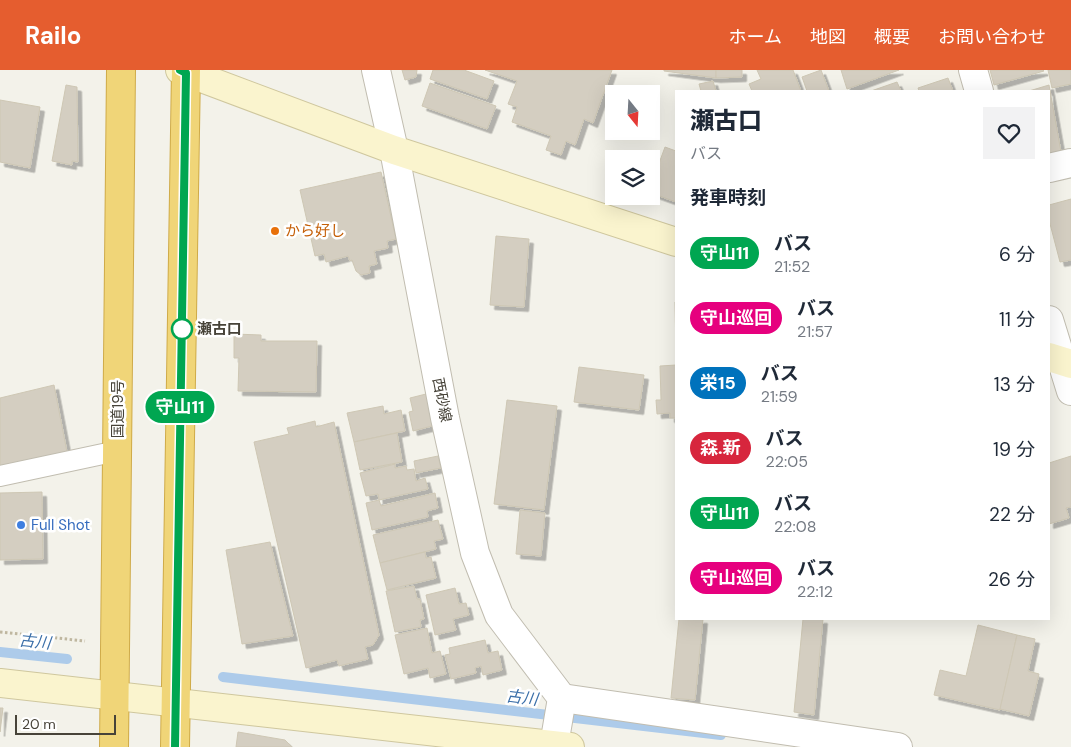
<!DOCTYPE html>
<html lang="ja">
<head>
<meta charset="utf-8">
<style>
  body { margin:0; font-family:"DM Sans","Noto Sans JP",sans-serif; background:#f2f2f3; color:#1f2937; height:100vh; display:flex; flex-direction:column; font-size:19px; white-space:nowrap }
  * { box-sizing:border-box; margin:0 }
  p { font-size:16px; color:#747a83 }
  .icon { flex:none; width:28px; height:28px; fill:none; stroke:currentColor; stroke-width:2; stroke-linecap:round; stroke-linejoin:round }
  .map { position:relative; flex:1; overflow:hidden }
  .sheet { position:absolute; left:675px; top:20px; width:375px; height:530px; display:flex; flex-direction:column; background:#fff; border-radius:0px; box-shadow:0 5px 20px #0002 }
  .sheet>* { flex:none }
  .badge { padding:0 10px; border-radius:16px; font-size:18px; line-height:32px }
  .needle { width:32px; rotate:162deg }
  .buttons { position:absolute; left:605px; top:15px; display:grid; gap:10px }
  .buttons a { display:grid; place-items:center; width:55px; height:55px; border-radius:0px; background:#fff; box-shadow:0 5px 20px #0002; font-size:25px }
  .scale { position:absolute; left:15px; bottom:12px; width:101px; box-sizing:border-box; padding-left:5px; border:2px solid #474339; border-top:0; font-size:14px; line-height:18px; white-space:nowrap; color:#474339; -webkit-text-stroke:4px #fff; paint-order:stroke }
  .map>.badge { position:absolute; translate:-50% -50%; box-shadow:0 0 0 2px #fff }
  h2 { padding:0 15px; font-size:19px; line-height:45px }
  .round { display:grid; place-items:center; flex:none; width:52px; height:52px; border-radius:0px; background:#f2f2f3 }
  .overview { display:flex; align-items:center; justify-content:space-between; height:85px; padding:0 15px }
  h1 { font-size:24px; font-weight:800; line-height:38px }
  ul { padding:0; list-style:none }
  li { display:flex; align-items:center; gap:15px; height:65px; padding:0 15px }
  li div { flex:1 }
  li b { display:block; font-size:19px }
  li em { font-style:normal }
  li .badge { min-width:55px; font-weight:700; text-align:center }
  header { display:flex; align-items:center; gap:30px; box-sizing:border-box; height:70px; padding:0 25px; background:#e55d2f; color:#fff }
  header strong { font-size:24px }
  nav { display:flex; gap:28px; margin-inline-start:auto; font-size:18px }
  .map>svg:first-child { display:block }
</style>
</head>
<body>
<header>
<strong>Railo</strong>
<nav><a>ホーム</a><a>地図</a><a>概要</a><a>お問い合わせ</a></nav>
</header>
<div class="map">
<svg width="1071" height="677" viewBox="0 0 1071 677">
  <defs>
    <filter id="shadow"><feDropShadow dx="4.5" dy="4.5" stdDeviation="0" flood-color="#0004"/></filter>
  </defs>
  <rect width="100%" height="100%" fill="#f3f2ea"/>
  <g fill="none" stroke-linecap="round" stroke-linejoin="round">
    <g stroke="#adcbea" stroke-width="10">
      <polyline points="0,582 67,589"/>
      <polyline points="223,607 721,665"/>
    </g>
  </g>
  <g fill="#d4cec1" stroke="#cec7b4" filter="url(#shadow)">
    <polygon points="402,0 417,0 416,7 405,10"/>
    <polygon points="433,0 464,0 494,11 487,29 430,9"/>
    <polygon points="485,0 612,0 593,53 584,49 575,75 566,71 561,85 546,80 551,66 512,52 517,37 508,34 517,11"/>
    <polygon points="664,0 716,0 716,8 664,1"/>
    <polygon points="716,0 742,0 742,7 716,8"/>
    <polygon points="757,0 793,0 801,21 752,21 749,14 761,9"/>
    <polygon points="821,0 829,21 807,21 802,7"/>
    <polygon points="841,0 899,0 847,19"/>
    <polygon points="990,0 1043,0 1044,1 994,15"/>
    <polygon points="1048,0 1071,0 1071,14 1052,18"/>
    <polygon points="948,8 953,21 919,21 918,18"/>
    <polygon points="713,11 716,21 701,21 699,14"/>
    <polygon points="897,12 901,21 871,21"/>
    <polygon points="430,13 496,36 487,59 422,36"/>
    <polygon points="66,15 77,17 78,92 72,91 72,95 52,91"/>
    <polygon points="1049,15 1061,82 1049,86 1049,21 1029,21"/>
    <polygon points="0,30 40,37 30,98 0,92"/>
    <polygon points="665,77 676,81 676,132 651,123 651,115"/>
    <polygon points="381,102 396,169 387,171 388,178 374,181 377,194 369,196 370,203 361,205 356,201 352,190 350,191 348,186 326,192 324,184 315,186 300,120"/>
    <polygon points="1071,129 1071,190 1060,192 1049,150 1049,135"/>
    <polygon points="496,166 529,169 524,237 490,235"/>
    <polygon points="675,232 676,232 676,284"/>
    <polygon points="234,264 261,265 261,271 317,271 316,322 238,321 239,288 234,288"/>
    <polygon points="676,295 676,348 670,348 670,343 657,344 656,330 661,330 660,296"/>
    <polygon points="579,297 644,305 639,340 574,332"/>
    <polygon points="54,315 67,382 0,396 0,328"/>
    <polygon points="434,322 436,355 413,361 409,342 413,341 410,328"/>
    <polygon points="507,330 557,336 544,440 494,434"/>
    <polygon points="383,336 384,344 401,340 405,361 354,372 347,343"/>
    <polygon points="315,351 316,357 334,352 379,565 373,575 365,577 368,589 339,596 337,590 306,598 254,372 289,364 287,358"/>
    <polygon points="397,363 402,392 360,400 354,372"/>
    <polygon points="438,386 441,398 416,403 414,391"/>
    <polygon points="1071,386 1071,437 1066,438 1069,448 1049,454 1049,393"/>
    <polygon points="395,394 395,398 406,396 407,400 414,399 416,411 425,408 428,419 379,430 378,424 366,426 360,403"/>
    <polygon points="42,422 43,489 0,490 0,423"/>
    <polygon points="435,423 438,438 427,441 428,447 372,460 366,433 379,430 381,436"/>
    <polygon points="520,440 545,443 541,486 516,484"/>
    <polygon points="438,450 443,469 434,471 436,479 380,493 373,465"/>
    <polygon points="270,472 293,566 242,574 226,480"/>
    <polygon points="425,482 426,488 431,487 436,508 387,520 380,493"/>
    <polygon points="414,516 417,529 420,529 424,549 420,550 421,557 395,562 386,521"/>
    <polygon points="455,518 459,534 466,533 469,545 453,549 456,560 435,565 426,525"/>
    <polygon points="679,549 703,549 695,630 671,628"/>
    <polygon points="803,549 823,549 814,645 794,642"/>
    <polygon points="978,555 1017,565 1000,640 934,625 940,600 966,606"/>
    <polygon points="427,558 432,583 440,581 446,604 430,608 428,598 404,604 395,565"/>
    <polygon points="1017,565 1035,569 1028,601 1039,604 1029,646 1000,639"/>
    <polygon points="485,570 488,583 498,581 502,600 483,605 481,596 475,598 476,603 451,609 445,585 450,584 449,578"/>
    <polygon points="0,638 3,638 0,662"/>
    <polygon points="238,662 285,670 292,677 236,677"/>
  </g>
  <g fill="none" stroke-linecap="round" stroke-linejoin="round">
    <defs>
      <polyline id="lane" points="0,406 117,381"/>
      <g id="street">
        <polyline points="376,0 394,80 445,348 475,483 499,545 562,628 554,675"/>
        <polyline points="973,0 979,21"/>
        <polyline points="1049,98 1071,93"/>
        <polyline points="1049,250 1071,321"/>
        <polyline points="562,628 898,677"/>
      </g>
      <g id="secondary">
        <polyline points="180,0 394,80 676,172"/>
        <polyline points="1049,287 1071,294"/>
        <polyline points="0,613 570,677"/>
      </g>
      <g id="highway">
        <polyline points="114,677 121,0"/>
        <polyline points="175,677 186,0"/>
      </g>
    </defs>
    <use href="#lane" stroke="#c1bdb0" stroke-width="22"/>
    <use href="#street" stroke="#c1bdb0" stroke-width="30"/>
    <use href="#secondary" stroke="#cfc79e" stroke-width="30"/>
    <use href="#highway" stroke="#cfab49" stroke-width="30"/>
    <polyline stroke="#bfb7a0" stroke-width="3" stroke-dasharray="2.5 2.5" stroke-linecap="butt" points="0,562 85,571"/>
    <use href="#lane" stroke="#fff" stroke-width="20"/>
    <use href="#street" stroke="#fff" stroke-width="28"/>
    <use href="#secondary" stroke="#faf4ce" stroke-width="28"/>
    <use href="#highway" stroke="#f0d578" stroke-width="28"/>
  </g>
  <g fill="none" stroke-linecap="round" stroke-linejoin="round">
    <defs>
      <polyline id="line" points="175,677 186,3 180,0"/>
    </defs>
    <use href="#line" stroke="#fff" stroke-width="11"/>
    <use href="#line" stroke="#00a651" stroke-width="8"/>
  </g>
  <circle fill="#e8710a" stroke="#fff" stroke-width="2" cx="275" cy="161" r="5"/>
  <circle fill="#fff" stroke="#00a651" stroke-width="2.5" cx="182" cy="259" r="10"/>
  <circle fill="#3f7fe0" stroke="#fff" stroke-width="2" cx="21" cy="455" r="5"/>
  <g text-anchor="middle" stroke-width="5" stroke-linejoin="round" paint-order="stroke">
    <g font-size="15" fill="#c56008" stroke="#fff" text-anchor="start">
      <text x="285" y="166">から好し</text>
    </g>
    <g font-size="15" font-weight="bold" fill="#474339" stroke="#fff" text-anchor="start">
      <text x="197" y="264">瀬古口</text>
    </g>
    <g font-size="15" fill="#474339" stroke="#fff">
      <text transform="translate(442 330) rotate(79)" y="5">西砂線</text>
      <text transform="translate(118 339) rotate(-90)" y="5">国道19号</text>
    </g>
    <g font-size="15" fill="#366cbe" stroke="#fff" text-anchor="start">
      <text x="31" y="460">Full Shot</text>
    </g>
    <g font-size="16" font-style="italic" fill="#3c70a9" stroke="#fff">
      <text transform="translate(35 571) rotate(6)" y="6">古川</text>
      <text transform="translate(522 627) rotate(7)" y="6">古川</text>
    </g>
  </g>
</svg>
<div class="buttons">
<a><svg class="needle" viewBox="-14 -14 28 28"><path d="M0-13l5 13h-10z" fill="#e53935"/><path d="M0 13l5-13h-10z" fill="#747a83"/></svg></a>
<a><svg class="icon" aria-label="layers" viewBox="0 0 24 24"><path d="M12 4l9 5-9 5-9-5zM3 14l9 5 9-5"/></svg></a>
</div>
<div class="scale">20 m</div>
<b class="badge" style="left:180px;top:337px;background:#00a651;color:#fff">守山11</b>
<section class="sheet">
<div class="overview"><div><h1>瀬古口</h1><p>バス</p></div><a class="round"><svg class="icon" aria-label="heart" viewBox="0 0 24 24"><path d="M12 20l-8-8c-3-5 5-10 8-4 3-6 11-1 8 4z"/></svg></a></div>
<h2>発車時刻</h2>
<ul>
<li><span class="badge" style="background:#00a651;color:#fff">守山11</span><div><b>バス</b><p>21:52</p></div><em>6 分</em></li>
<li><span class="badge" style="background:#e6007e;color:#fff">守山巡回</span><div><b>バス</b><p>21:57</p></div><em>11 分</em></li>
<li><span class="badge" style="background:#0072bc;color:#fff">栄15</span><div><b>バス</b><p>21:59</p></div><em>13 分</em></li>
<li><span class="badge" style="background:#d7263d;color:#fff">森.新</span><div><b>バス</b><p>22:05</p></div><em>19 分</em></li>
<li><span class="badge" style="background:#00a651;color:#fff">守山11</span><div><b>バス</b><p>22:08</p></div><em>22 分</em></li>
<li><span class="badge" style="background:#e6007e;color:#fff">守山巡回</span><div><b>バス</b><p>22:12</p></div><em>26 分</em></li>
</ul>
</section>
</div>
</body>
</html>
